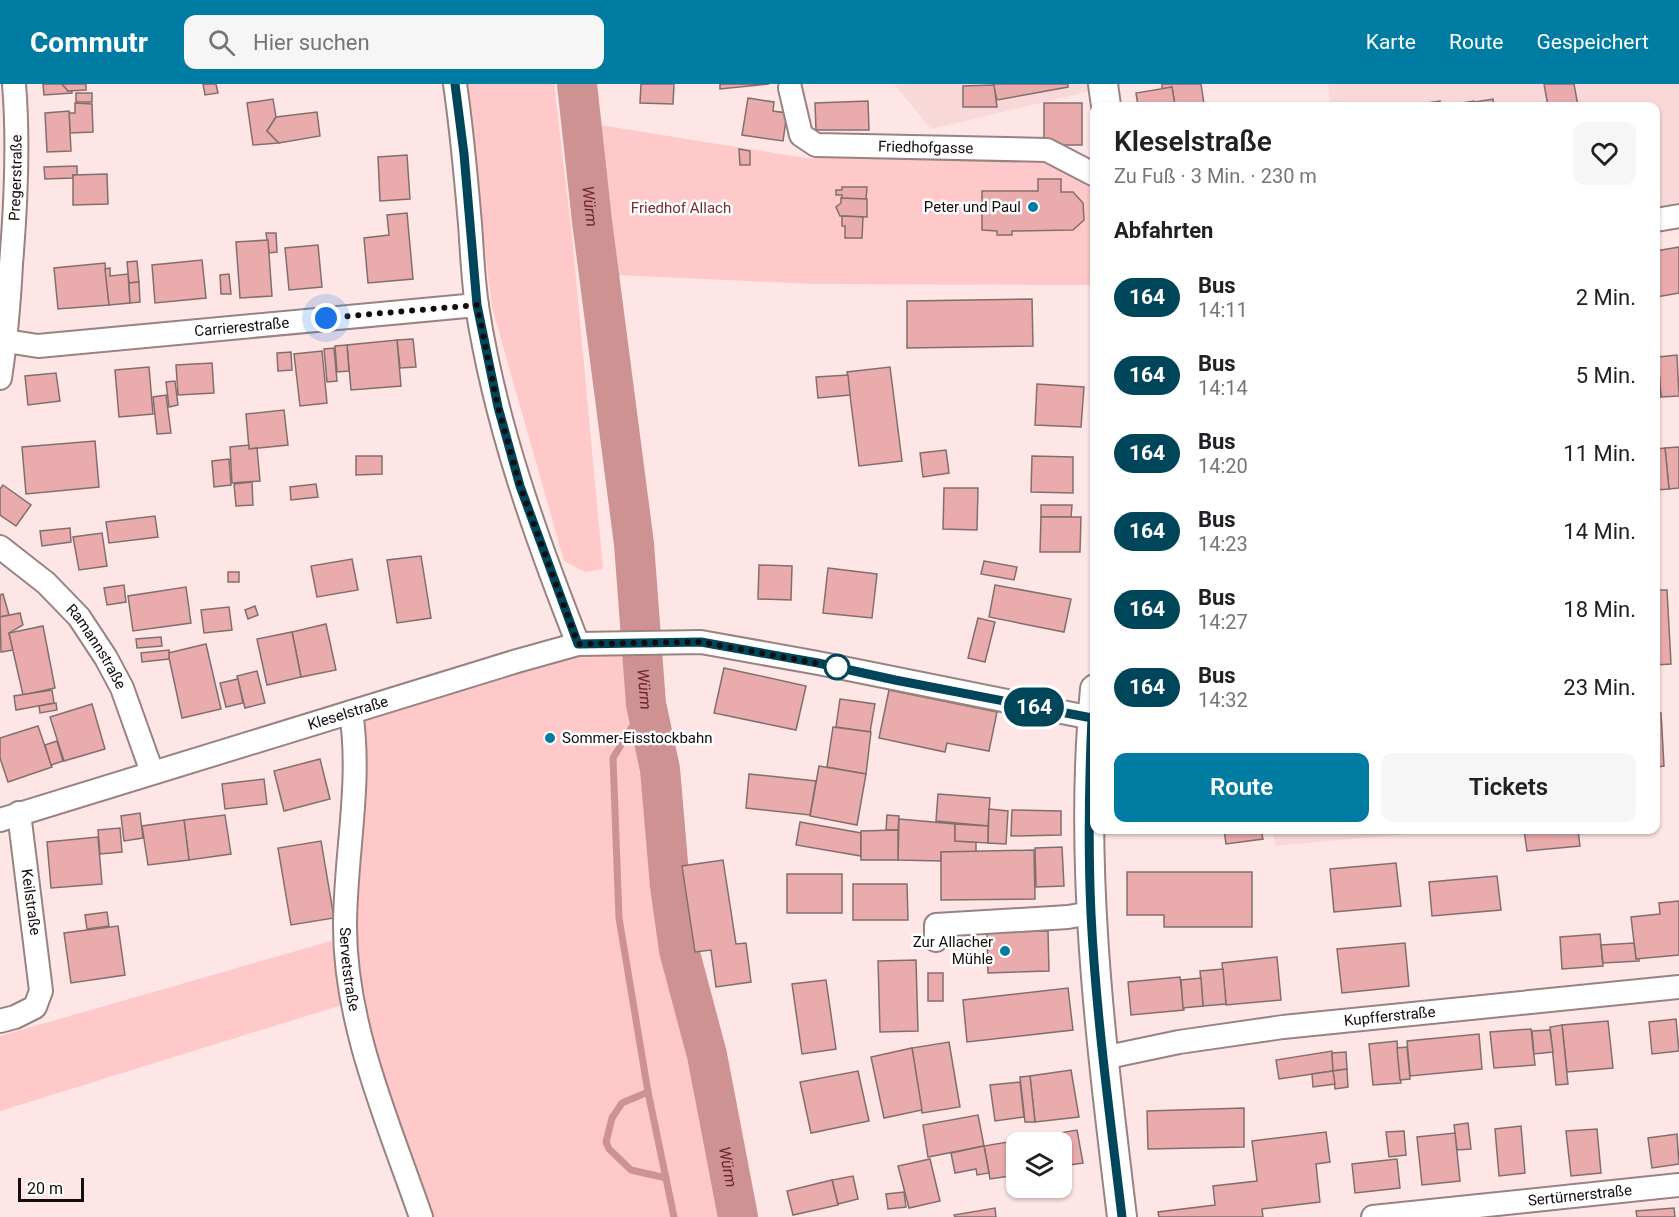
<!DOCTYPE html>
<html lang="de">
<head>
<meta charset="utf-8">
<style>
  body { margin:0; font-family:Roboto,sans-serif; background:#f6f6f6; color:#202124; height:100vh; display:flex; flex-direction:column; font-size:22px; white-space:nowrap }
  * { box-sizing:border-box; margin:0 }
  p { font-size:20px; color:#757577 }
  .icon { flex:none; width:33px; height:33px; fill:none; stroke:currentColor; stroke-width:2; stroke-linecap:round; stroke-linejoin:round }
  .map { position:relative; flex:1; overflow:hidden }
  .details { position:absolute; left:1090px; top:18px; width:570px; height:732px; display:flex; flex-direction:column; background:#fff; border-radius:12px; box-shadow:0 2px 4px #0004 }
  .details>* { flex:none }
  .badge { padding:0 12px; border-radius:20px; font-size:21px; line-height:39px }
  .tools { position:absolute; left:1006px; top:1048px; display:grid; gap:12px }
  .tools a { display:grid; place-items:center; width:66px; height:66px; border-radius:12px; background:#fff; box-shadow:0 2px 4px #0004; font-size:30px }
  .scale { position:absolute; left:18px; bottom:15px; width:66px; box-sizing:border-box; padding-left:6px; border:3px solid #140d0d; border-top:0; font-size:16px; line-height:21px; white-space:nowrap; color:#140d0d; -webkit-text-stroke:4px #fff; paint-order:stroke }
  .you { position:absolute; width:30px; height:30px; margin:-15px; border:4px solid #fff; border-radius:50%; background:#1a73e8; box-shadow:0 0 0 9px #1a73e833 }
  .map>.badge { position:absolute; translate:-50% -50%; box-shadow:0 0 0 3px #fff }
  h2 { padding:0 24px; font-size:22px; line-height:54px }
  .round { display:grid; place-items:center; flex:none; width:63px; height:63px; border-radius:12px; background:#f6f6f6 }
  .overview { display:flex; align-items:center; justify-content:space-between; height:102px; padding:0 24px }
  h1 { font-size:28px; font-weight:600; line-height:45px }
  .action { display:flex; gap:12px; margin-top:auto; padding:12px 24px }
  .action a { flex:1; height:69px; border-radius:12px; background:#007ba2; color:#fff; font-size:24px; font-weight:600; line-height:69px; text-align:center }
  .action a+a { background:#f6f6f6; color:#202124 }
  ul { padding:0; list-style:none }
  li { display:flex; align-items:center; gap:18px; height:78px; padding:0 24px }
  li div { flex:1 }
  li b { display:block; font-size:22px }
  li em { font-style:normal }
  li .badge { min-width:66px; font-weight:700; text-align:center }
  header { display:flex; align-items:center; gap:36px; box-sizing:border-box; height:84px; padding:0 30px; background:#007ba2; color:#fff }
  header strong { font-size:28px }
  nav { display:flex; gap:33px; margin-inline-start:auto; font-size:21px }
  .search { width:420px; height:54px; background:#f6f6f6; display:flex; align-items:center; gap:15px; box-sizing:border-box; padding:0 21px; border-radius:12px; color:#757577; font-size:22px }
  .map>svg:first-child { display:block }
</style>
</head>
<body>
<header>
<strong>Commutr</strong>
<div class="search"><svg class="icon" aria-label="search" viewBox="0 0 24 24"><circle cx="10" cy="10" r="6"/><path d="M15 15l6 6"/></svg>Hier suchen</div>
<nav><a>Karte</a><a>Route</a><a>Gespeichert</a></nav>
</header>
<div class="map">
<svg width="1679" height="1133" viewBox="0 0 1679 1133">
  <rect width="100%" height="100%" fill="#fee6e6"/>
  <g fill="#f8d8d8">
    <polygon points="894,0 1090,0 1091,7 931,45"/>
    <polygon points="1328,0 1679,0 1679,118 1656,123 1656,22 1330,22"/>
    <polygon points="1273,746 1451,746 1275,762"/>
  </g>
  <g fill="#fec9c8">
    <polygon points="464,0 554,0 572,152 603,485 585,488 564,477 492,223"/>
    <polygon points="600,41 805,74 1039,72 1061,81 1095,108 1095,201 815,200 619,191"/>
    <polygon points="595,566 642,570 666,809 731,1133 433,1133 363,942 351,856 363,629"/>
    <polygon points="338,855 345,920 0,1027 0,952"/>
  </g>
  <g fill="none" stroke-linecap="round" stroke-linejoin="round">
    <g stroke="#ce9292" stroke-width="7">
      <polyline points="646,620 613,674 619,834 648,1008 674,1133"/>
      <polyline points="648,1008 622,1019 612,1034 606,1058 609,1065 631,1086 666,1094"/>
    </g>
    <path stroke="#ce9292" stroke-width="40" id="s1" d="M 577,0 L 592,137 L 634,460 L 646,620 L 660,685 L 670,802 L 679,866 L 707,971 L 738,1133"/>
  </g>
  <g fill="#e9abab" stroke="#836e6e" stroke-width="1.5">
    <polygon points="43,0 62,0 68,7 72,6 72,9 44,11"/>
    <polygon points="62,0 86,0 86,6 68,7"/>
    <polygon points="203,0 216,0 218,9 205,11"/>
    <polygon points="641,0 674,0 673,20 640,19"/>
    <polygon points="720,0 769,0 720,5"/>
    <polygon points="993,0 1068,0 1068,3 997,16"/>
    <polygon points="1162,0 1201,0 1204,20 1175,22 1172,3 1162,5"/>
    <polygon points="1544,0 1574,0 1578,22 1548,22"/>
    <polygon points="994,1 997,23 963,23 963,2"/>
    <polygon points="1172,3 1175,22 1138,22 1136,9"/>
    <rect x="76" y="9" width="16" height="9"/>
    <polygon points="748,14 774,18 773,27 787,29 783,57 742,51"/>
    <polygon points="273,15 276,33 267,47 279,59 253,61 247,19"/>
    <polygon points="1493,15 1494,22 1475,22 1474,18"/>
    <polygon points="868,17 869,46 816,46 815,19"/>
    <polygon points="1440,17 1441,22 1406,22"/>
    <polygon points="1474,17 1475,22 1441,22"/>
    <polygon points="75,19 92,20 93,48 70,49 69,29 75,29"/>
    <rect x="1044" y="19" width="38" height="42"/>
    <polygon points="69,27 71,67 47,68 45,29"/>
    <polygon points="317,28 320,52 279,59 267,47 276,33"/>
    <polygon points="739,65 750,67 750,81 740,81"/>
    <polygon points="407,71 410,115 380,117 378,73"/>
    <polygon points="77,82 77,91 73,91 73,94 45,95 44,83"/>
    <polygon points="107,90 108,120 73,121 73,91"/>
    <polygon points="1038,95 1061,95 1061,108 1073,108 1083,119 1084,136 1073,146 1012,147 1012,151 997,151 997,147 982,146 982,107 1038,107"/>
    <polygon points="842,103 867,103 866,115 842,115 842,111 836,111 836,106 842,106"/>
    <polygon points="841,114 867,115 867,133 840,132 836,123 841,119"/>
    <polygon points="407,129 413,195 368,199 364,154 389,151 387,131"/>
    <polygon points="842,132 863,133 862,154 845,154 845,142 842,142"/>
    <polygon points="266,149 276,149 277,168 269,169"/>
    <polygon points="268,156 272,212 240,214 236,158"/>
    <polygon points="318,161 322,203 289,206 285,164"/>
    <polygon points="1679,163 1679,209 1656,213 1656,167"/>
    <polygon points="202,176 206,214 155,219 152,181"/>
    <polygon points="137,177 139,198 129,199 127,178"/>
    <polygon points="105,179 109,221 58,225 54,184"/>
    <polygon points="110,184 110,192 128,190 130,219 109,221 105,185"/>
    <polygon points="229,190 231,210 221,210 220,191"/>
    <polygon points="139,198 140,218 130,219 129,199"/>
    <polygon points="1032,215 1033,262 907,264 907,217"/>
    <polygon points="413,255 416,283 400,284 397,256"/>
    <polygon points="397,256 401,302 351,306 347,261"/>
    <polygon points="347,261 349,287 337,288 335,262"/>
    <polygon points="334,264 337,297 327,298 324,265"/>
    <polygon points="322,267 327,319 300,322 294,270"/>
    <polygon points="291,268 292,286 278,287 277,269"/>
    <polygon points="1677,271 1679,312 1661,313 1658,273"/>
    <polygon points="1656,273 1658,273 1661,313 1656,314"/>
    <polygon points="212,279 214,309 178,311 176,281"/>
    <polygon points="149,283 153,330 119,333 115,286"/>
    <polygon points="890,283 902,377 859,382 847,288"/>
    <polygon points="56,289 60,317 28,321 25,292"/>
    <polygon points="848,291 850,311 818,314 816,293"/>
    <polygon points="175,297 178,321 169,323 166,298"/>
    <polygon points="1037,300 1084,303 1081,343 1035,341"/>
    <polygon points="166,311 171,349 157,350 153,313"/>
    <polygon points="284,326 288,361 249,365 246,330"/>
    <polygon points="95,357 99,403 26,410 22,363"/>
    <polygon points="249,361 249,365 257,364 260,397 232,399 230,363"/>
    <polygon points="1679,363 1679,404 1669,405 1665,364"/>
    <polygon points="1665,364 1669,405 1656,406 1656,365"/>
    <polygon points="946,366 949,389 923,393 920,369"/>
    <polygon points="356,372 382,372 382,390 356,391"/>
    <polygon points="1032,372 1073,373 1073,409 1031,408"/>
    <polygon points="229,375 231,401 214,403 212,377"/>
    <polygon points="252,398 253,421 236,422 234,400"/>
    <polygon points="316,400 318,413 291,416 290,403"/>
    <polygon points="3,401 31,421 16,442 0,431 0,405"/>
    <polygon points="944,404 978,404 977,446 943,445"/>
    <polygon points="1041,421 1072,421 1071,433 1041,433"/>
    <polygon points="155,432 158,453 109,459 106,438"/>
    <polygon points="1041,433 1081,433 1080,468 1040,468"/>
    <polygon points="70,444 71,458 42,462 40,447"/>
    <polygon points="102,449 107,482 79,486 73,453"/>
    <polygon points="421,472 431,534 397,539 387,476"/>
    <polygon points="352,475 358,506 317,513 311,482"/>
    <polygon points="984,477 1017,483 1014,496 981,490"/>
    <polygon points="759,481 792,482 791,516 758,515"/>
    <polygon points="828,484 877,490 872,534 823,529"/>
    <rect x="228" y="488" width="11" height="10"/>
    <polygon points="124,501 126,518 107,521 104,504"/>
    <polygon points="995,501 1071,515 1064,548 989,533"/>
    <polygon points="186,503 191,539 133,547 128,512"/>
    <polygon points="1656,506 1667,506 1671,580 1656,581"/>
    <polygon points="3,510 9,531 0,533 0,511"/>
    <polygon points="255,522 258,531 248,535 245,526"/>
    <polygon points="229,523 232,546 204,549 201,526"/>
    <polygon points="20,529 23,541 9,549 13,566 1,568 0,533"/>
    <polygon points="978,534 995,538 985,578 968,574"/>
    <polygon points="326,540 336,586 301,593 292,548"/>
    <polygon points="43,542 55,604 23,611 9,549"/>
    <polygon points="292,548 301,593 267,601 257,555"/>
    <polygon points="161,553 162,562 137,564 136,555"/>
    <polygon points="206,560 221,625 182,634 168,569"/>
    <polygon points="169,566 169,575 142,578 141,569"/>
    <polygon points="724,584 806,602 796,646 714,629"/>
    <polygon points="257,587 265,619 245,624 237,592"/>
    <polygon points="238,595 243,619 226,623 220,599"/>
    <polygon points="52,606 54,619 16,626 14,612"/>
    <polygon points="889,606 997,628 989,667 947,659 945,668 879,654"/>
    <polygon points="840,615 875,620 870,648 836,643"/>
    <polygon points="56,619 57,626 40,629 39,622"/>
    <polygon points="92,620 105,665 64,677 50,633"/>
    <polygon points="1656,629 1661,629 1664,682 1656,683"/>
    <polygon points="38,642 52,683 8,698 0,674 0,654"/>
    <polygon points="833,643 871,648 866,690 827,683"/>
    <polygon points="57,657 63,677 51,681 45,661"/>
    <polygon points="320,675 330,715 284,727 274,687"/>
    <polygon points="819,682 866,690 857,741 810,732"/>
    <polygon points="749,690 816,697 810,731 746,724"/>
    <polygon points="264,695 267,720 225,725 222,700"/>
    <polygon points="938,710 990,714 988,742 936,737"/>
    <polygon points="989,725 1008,727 1006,760 988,759"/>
    <polygon points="1012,726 1061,727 1061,751 1011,752"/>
    <polygon points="140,729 143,754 124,757 121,732"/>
    <polygon points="225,731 231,770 189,776 184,736"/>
    <polygon points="887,731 899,732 898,746 886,746"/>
    <polygon points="899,735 955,740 955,757 976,758 976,768 941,768 941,777 898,776"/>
    <polygon points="184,736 189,776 148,781 142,742"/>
    <polygon points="800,738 861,749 861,772 796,761"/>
    <polygon points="955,740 988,742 988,759 955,757"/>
    <polygon points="120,744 122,768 100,770 98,746"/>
    <polygon points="898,746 898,776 861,776 861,747"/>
    <polygon points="1224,746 1261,746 1263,755 1226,760"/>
    <polygon points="1524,746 1578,746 1580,762 1527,767"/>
    <polygon points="98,753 102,800 51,804 47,758"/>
    <polygon points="321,757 334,834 291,841 278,764"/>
    <polygon points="1062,763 1064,802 1036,803 1035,764"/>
    <polygon points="1034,766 1035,815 941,816 941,768"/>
    <polygon points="723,776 736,860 746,859 751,898 716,903 711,866 695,868 682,782"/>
    <polygon points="1396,779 1401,822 1334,828 1330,785"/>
    <polygon points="1127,788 1252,788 1252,843 1164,843 1164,831 1127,831"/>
    <rect x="787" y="790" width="55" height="39"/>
    <polygon points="1497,792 1501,826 1432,832 1429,798"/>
    <polygon points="853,800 907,800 908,836 853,836"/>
    <polygon points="1679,817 1679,871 1636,875 1631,833 1660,830 1659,819"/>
    <polygon points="107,828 109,842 87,845 85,831"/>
    <polygon points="118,842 125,891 71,899 64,849"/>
    <polygon points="1048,847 1049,887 988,889 987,848"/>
    <polygon points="1600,850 1603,882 1562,885 1560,853"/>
    <polygon points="1405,859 1409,902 1342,909 1337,865"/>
    <polygon points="1634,859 1636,875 1639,875 1639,877 1603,879 1601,861"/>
    <polygon points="1277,873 1281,916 1226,921 1222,879"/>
    <polygon points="916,876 918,947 880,948 878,877"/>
    <polygon points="1223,885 1226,920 1203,922 1200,887"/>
    <rect x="928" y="889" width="15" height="28"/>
    <polygon points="1180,893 1184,926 1131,931 1128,898"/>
    <polygon points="1201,894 1203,922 1183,924 1181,896"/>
    <polygon points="826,896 836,965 802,970 792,900"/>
    <polygon points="1068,904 1073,946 967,958 963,916"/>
    <polygon points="1676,935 1679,967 1652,970 1649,938"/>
    <polygon points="1608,937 1613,984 1567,988 1562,941"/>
    <polygon points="1562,941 1568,1000 1556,1001 1550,943"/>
    <polygon points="1531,945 1535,981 1494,984 1490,948"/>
    <polygon points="1550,946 1553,968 1534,970 1532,947"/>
    <polygon points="1479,950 1482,985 1410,992 1407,957"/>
    <polygon points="1397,957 1401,999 1373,1001 1369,960"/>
    <polygon points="949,958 960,1023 922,1029 912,964"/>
    <polygon points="1407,963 1410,995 1400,996 1397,964"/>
    <polygon points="912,964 922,1026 884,1034 871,973"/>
    <polygon points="1332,967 1333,987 1279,995 1276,976"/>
    <polygon points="1346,968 1347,985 1333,987 1332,969"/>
    <polygon points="1347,985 1348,1003 1335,1005 1333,987"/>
    <polygon points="1071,986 1079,1033 1035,1038 1030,992"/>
    <polygon points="858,987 869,1037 811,1049 800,998"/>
    <polygon points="1333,987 1335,1000 1313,1003 1312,990"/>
    <polygon points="1030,992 1035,1038 1025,1038 1020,993"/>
    <polygon points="1020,998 1024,1033 995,1037 990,1001"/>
    <polygon points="1244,1024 1244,1063 1148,1065 1147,1027"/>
    <polygon points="978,1031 984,1062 928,1073 923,1041"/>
    <polygon points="1468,1039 1471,1065 1457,1066 1454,1041"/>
    <polygon points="1521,1042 1525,1089 1499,1092 1495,1045"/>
    <polygon points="1597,1045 1601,1089 1571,1092 1566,1047"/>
    <polygon points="1077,1046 1083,1079 1062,1082 1062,1059 1017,1059 1017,1091 990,1095 984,1062"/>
    <polygon points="1404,1047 1406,1071 1389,1073 1386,1048"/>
    <polygon points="1326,1048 1330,1078 1316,1080 1320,1118 1262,1125 1263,1133 1159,1133 1158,1128 1215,1121 1213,1102 1257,1097 1252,1057"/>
    <polygon points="1455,1049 1460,1097 1422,1101 1417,1053"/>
    <polygon points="1677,1050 1679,1080 1652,1084 1648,1054"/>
    <polygon points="984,1062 989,1089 977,1091 976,1085 955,1089 951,1069"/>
    <polygon points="930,1075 940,1117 909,1124 898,1082"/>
    <polygon points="1397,1075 1400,1104 1355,1109 1352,1080"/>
    <polygon points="853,1092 858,1115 838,1120 832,1096"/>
    <polygon points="832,1096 838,1121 793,1131 787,1107"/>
    <polygon points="904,1108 906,1123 888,1125 886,1110"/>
    <polygon points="995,1124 996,1133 955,1133 954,1131"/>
    <polygon points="1674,1124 1675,1133 1637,1133 1636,1127"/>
  </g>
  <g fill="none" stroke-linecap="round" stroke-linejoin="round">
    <defs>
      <g id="minor">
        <path d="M 455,0 C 462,47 466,93 470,140 C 472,167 473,195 477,222 C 495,339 535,451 578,560"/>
        <path id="s2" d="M 790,4 L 801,51 L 816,61 L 1047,66 L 1095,91"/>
        <polyline points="1656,136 1679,132"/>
        <path id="s3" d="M 6,257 L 38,262 L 477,221"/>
        <path id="s4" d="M 0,294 C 6,256 9,218 11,180 C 16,120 19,60 14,0"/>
        <path id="s5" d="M 0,463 L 46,499 L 79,533 L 106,574 L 122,604 L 152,688"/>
        <path id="s6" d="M 351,628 C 362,699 345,771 345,843 C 345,942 389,1040 421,1133"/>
        <path id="s7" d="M 0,736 L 517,577 L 578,560 L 701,558 L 818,579 L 1092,634"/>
        <polyline points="936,856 936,841 1068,833 1091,829"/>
        <polyline points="0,937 15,933 35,923 41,907 19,729"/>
        <path id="s8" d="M 1103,974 L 1179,958 L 1283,943 L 1679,903"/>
        <path id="s9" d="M 1373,1133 L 1679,1101"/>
      </g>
      <g id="major">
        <polyline points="1103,0 1106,22"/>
        <path d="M 1095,605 C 1078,781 1101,958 1122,1133"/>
      </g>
    </defs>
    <use href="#minor" stroke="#988382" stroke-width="26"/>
    <use href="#major" stroke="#988382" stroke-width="32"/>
    <use href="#minor" stroke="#fff" stroke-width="22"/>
    <use href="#major" stroke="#fff" stroke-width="28"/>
  </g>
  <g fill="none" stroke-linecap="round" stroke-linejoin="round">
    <defs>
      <path id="line" d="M 455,0 L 464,70 L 477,221 L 498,323 L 520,402 L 578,560 L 701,558 L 818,579 L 895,596 L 1092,634 C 1089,699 1088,764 1091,830 C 1096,931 1110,1032 1122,1133"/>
    </defs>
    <use href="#line" stroke="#fff" stroke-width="14"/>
    <use href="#line" stroke="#00465a" stroke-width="9"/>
    <polyline stroke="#140d0d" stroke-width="6" stroke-dasharray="0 10.8" points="326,234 477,221 498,323 520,402 578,560 701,558 837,583"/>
  </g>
  <g fill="#007ba2" stroke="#fff" stroke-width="2">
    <circle cx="1033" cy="123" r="6"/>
    <circle cx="550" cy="654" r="6"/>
    <circle cx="1005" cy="867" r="6"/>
  </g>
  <circle fill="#fff" stroke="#00465a" stroke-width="3" cx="837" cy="583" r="12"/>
  <g text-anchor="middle" stroke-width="5" stroke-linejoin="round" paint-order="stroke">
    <g font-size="15" fill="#140d0d" stroke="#fff">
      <text dy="5" stroke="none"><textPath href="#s2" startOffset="176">Friedhofgasse</textPath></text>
      <text dy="5" stroke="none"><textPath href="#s4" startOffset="201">Pregerstraße</textPath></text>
      <text dy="5" stroke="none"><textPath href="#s3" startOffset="237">Carrierestraße</textPath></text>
      <text dy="5" stroke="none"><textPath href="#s5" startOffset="140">Ramannstraße</textPath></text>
      <text dy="5" stroke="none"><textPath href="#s7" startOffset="364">Kleselstraße</textPath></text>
      <text transform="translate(31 818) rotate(82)" y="5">Keilstraße</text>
      <text dy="5" stroke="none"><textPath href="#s6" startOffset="258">Servetstraße</textPath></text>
      <text dy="5" stroke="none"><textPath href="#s8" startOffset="290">Kupfferstraße</textPath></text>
      <text dy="5" stroke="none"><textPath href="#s9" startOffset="208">Sertürnerstraße</textPath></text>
    </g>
    <g font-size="15" fill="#140d0d" stroke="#fff" text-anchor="end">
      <text x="1021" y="128">Peter und Paul</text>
      <text x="562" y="659" text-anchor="start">Sommer-Eisstockbahn</text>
      <text x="993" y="863">Zur Allacher<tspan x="993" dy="17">Mühle</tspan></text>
    </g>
    <g font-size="15" fill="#772d32" stroke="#fff">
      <text x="681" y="129">Friedhof Allach</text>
    </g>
    <g font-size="16" font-style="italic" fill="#6f262b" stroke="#fff">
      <text dy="6" stroke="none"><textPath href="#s1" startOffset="123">Würm</textPath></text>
      <text dy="6" stroke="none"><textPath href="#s1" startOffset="609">Würm</textPath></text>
      <text dy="6" stroke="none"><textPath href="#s1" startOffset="1095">Würm</textPath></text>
    </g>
  </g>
</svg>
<div class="tools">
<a><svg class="icon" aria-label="layers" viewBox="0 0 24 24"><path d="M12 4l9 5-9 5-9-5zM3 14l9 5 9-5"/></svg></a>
</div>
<div class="scale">20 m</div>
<div class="you" style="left:326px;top:234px"></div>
<b class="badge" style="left:1034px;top:623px;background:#00465a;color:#fff">164</b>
<section class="details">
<div class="overview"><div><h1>Kleselstraße</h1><p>Zu Fuß · 3 Min. · 230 m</p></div><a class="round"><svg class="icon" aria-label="heart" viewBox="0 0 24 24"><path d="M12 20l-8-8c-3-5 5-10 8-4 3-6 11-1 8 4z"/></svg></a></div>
<h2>Abfahrten</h2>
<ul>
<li><span class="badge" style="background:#00465a;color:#fff">164</span><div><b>Bus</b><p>14:11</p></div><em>2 Min.</em></li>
<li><span class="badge" style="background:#00465a;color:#fff">164</span><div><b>Bus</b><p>14:14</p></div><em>5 Min.</em></li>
<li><span class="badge" style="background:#00465a;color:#fff">164</span><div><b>Bus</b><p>14:20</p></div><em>11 Min.</em></li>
<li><span class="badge" style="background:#00465a;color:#fff">164</span><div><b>Bus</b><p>14:23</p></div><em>14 Min.</em></li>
<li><span class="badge" style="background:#00465a;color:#fff">164</span><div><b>Bus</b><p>14:27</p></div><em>18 Min.</em></li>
<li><span class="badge" style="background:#00465a;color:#fff">164</span><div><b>Bus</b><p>14:32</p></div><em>23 Min.</em></li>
</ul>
<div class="action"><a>Route</a><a>Tickets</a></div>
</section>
</div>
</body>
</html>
